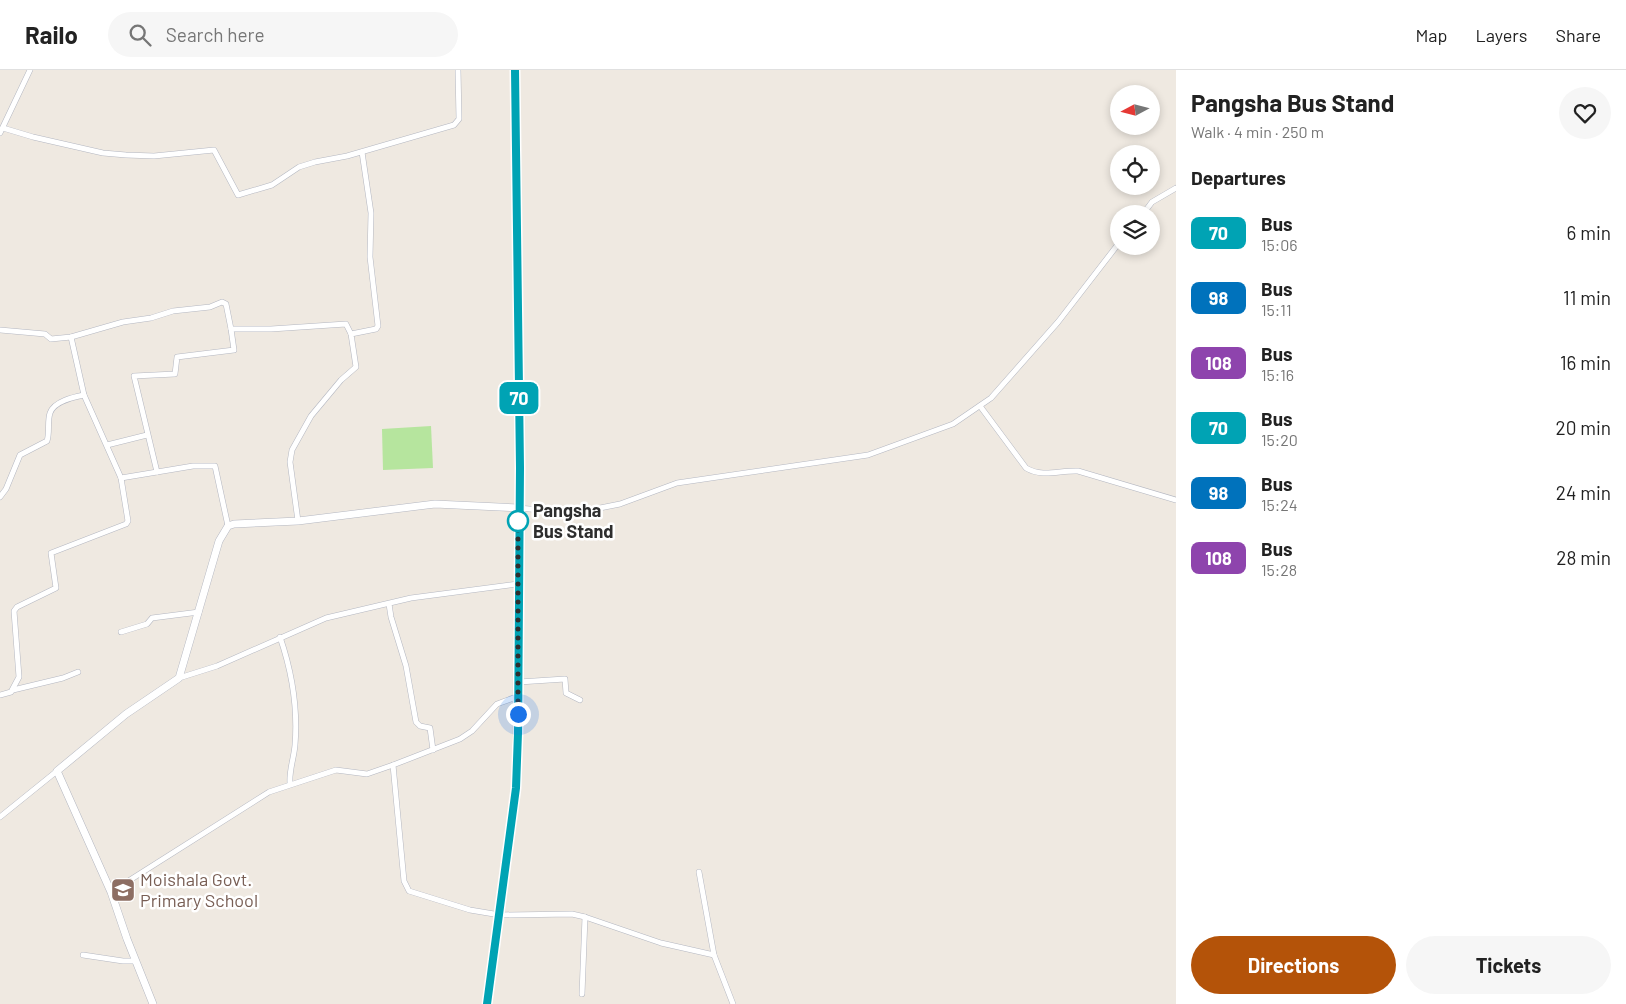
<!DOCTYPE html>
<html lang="en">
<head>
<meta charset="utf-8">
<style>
  body { margin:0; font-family:Barlow,sans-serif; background:#f6f6f6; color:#222; height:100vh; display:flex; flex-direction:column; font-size:19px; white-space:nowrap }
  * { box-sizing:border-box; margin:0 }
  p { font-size:16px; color:#767676 }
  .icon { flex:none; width:28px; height:28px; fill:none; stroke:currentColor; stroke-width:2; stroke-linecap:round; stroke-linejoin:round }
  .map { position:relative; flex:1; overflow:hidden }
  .sheet { display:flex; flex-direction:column; background:#fff; width:450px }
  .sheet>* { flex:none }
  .badge { padding:0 10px; border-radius:8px; font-size:18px; line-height:32px }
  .needle { width:32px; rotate:263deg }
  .fabs { position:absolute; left:1110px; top:15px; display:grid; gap:10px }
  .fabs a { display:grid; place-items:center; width:50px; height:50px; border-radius:50%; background:#fff; box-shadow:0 2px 8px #0003; font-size:25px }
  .you { position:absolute; width:25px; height:25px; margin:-12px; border:4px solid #fff; border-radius:50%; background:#1a73e8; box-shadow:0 0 0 8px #1a73e833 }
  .map>.badge { position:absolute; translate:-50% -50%; box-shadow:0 0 0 2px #fff }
  h2 { padding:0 15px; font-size:19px; line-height:45px }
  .round { display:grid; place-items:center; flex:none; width:52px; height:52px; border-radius:26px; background:#f6f6f6 }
  .summary { display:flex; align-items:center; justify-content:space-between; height:85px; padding:0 15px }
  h1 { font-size:24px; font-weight:700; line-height:38px }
  .cta { display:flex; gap:10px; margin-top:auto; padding:10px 15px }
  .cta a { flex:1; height:58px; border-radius:30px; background:#b45309; color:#fff; font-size:20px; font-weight:700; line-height:58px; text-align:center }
  .cta a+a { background:#f6f6f6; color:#222 }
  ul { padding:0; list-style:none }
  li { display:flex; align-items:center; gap:15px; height:65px; padding:0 15px }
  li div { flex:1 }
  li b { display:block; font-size:19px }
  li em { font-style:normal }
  li .badge { min-width:55px; font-weight:700; text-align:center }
  header { display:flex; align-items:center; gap:30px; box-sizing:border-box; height:70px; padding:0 25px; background:#fff; border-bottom:1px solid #e0e0e0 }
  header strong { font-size:24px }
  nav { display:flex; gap:28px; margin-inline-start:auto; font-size:18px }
  .search { width:350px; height:45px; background:#f6f6f6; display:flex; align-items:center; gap:12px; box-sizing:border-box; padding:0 18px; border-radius:28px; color:#767676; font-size:19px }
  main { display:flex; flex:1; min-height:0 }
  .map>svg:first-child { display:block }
</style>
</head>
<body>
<header>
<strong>Railo</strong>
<div class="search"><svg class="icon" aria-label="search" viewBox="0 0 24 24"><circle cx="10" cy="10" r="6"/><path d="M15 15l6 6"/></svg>Search here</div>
<nav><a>Map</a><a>Layers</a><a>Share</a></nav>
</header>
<main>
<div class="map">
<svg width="1176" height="934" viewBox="0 0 1176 934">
  <rect width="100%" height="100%" fill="#efe9e1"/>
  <polygon fill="#b6e59e" points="431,356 433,398 383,400 382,359"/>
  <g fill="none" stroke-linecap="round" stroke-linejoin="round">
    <defs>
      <g id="street">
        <polyline points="3,58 33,67 103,83 126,85 154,86 214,80 238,125 272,115 299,97 315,92 347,86 454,55 459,49 458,0"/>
        <polyline points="0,63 30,0"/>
        <polyline points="1143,144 1152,132 1176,118"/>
        <polyline points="0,260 45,264 51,269 71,267 123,252 151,248 173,241 210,237 222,232 226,234 231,259 271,259 346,254 351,264"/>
        <path d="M 980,336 L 1026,398 C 1043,408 1060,400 1078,401 L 1176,430"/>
        <polyline points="107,375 147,365"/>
        <polyline points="157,402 134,306 175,304 177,287 234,280 231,259"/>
        <polyline points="121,408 193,396 215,396 228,456"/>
        <path d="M 0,427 L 6,419 L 20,385 L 47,371 C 50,362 47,352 50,343 C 54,331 74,327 84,325"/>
        <polyline points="518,438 575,443 620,434 677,413 868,385 953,354 991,328 1058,252 1119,173"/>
        <polyline points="298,451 290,392 292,380 311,346 341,310 356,297 351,264 376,259 378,256 370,187 371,143 362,82"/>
        <polyline points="389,534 391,547 406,596 416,652 420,656 430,658 433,680"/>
        <polyline points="121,562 147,554 152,548 199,542"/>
        <path d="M 280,567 C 292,602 298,638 295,675 C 294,688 289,700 290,713"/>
        <polyline points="179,608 217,596 326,548 411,528 518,514"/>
        <polyline points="519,612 565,609 566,623 580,630"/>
        <polyline points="13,620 63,608 78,602"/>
        <polyline points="0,625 11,622 19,607 14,541 17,537 56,518 51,483 126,454 128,451 121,408 84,325 71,267"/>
        <polyline points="519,626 497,634 472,661 460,669 393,695 404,811 409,821 470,840 500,845 572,844 585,847 661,873 714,885"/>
        <polyline points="0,747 57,701"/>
        <polyline points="699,802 714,885 733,934"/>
        <polyline points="111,822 269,722 336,700 367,704 393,695"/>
        <polyline points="83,885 123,891 135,891"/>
        <polyline points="582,924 585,847"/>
      </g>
      <polyline id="secondary" points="153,934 127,869 111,822 57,701 126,644 179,608 219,471 228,456 234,454 298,451 435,434 518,438"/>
      <polyline id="primary" points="487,934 516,718 520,397 515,0"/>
    </defs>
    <use href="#street" stroke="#b4b7c1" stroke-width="6"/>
    <use href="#secondary" stroke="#b4b7c1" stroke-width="8"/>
    <use href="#primary" stroke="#c9c9c9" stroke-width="9"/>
    <use href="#street" stroke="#fff" stroke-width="5"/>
    <use href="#secondary" stroke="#fff" stroke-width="7"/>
    <use href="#primary" stroke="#f2d163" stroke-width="8"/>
  </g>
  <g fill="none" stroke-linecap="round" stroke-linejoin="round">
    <defs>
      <polyline id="line" points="487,934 516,718 518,663 520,398 515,0"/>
    </defs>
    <use href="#line" stroke="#fff" stroke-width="11"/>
    <use href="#line" stroke="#00a3b4" stroke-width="8"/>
    <polyline stroke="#2e2e2e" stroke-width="5" stroke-dasharray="0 9" points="518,451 518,644"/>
  </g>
  <defs>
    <symbol id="school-square" viewBox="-11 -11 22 22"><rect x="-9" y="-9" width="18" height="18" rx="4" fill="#8d6e63" stroke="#fff"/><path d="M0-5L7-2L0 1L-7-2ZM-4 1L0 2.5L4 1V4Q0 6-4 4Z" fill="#fff"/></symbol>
  </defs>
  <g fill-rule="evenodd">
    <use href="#school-square" x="109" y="806" width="28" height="28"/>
  </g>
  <circle fill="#fff" stroke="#00a3b4" stroke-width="2.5" cx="518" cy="451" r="10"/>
  <g text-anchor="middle" stroke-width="5" stroke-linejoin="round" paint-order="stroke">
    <g font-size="18" font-weight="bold" fill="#2e2e2e" stroke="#fff" text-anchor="start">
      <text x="533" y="447">Pangsha<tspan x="533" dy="21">Bus Stand</tspan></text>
    </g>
    <g font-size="18" fill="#785e54" stroke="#fff" text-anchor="start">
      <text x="140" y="816">Moishala Govt.<tspan x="140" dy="21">Primary School</tspan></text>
    </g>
  </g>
</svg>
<div class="fabs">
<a><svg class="needle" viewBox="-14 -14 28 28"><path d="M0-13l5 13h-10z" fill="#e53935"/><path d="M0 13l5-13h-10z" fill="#767676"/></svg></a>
<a><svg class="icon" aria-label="locate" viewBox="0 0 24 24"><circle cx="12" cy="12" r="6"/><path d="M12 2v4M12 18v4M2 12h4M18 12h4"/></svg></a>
<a><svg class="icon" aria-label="layers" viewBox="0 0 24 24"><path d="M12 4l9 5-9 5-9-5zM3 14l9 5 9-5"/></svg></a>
</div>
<div class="you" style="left:518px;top:644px"></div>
<b class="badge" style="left:519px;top:328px;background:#00a3b4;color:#fff">70</b>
</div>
<section class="sheet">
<div class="summary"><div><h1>Pangsha Bus Stand</h1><p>Walk · 4 min · 250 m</p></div><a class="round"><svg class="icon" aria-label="heart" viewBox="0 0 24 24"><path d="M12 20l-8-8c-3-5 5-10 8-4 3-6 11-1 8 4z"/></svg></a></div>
<h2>Departures</h2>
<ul>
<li><span class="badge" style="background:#00a3b4;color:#fff">70</span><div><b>Bus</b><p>15:06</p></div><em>6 min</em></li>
<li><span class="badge" style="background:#0072bc;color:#fff">98</span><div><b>Bus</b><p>15:11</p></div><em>11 min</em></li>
<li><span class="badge" style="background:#8e44ad;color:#fff">108</span><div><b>Bus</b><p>15:16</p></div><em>16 min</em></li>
<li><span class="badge" style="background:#00a3b4;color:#fff">70</span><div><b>Bus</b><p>15:20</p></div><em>20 min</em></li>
<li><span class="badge" style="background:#0072bc;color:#fff">98</span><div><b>Bus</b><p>15:24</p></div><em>24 min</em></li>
<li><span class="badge" style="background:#8e44ad;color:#fff">108</span><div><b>Bus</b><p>15:28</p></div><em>28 min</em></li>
</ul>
<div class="cta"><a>Directions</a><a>Tickets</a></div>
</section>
</main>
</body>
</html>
